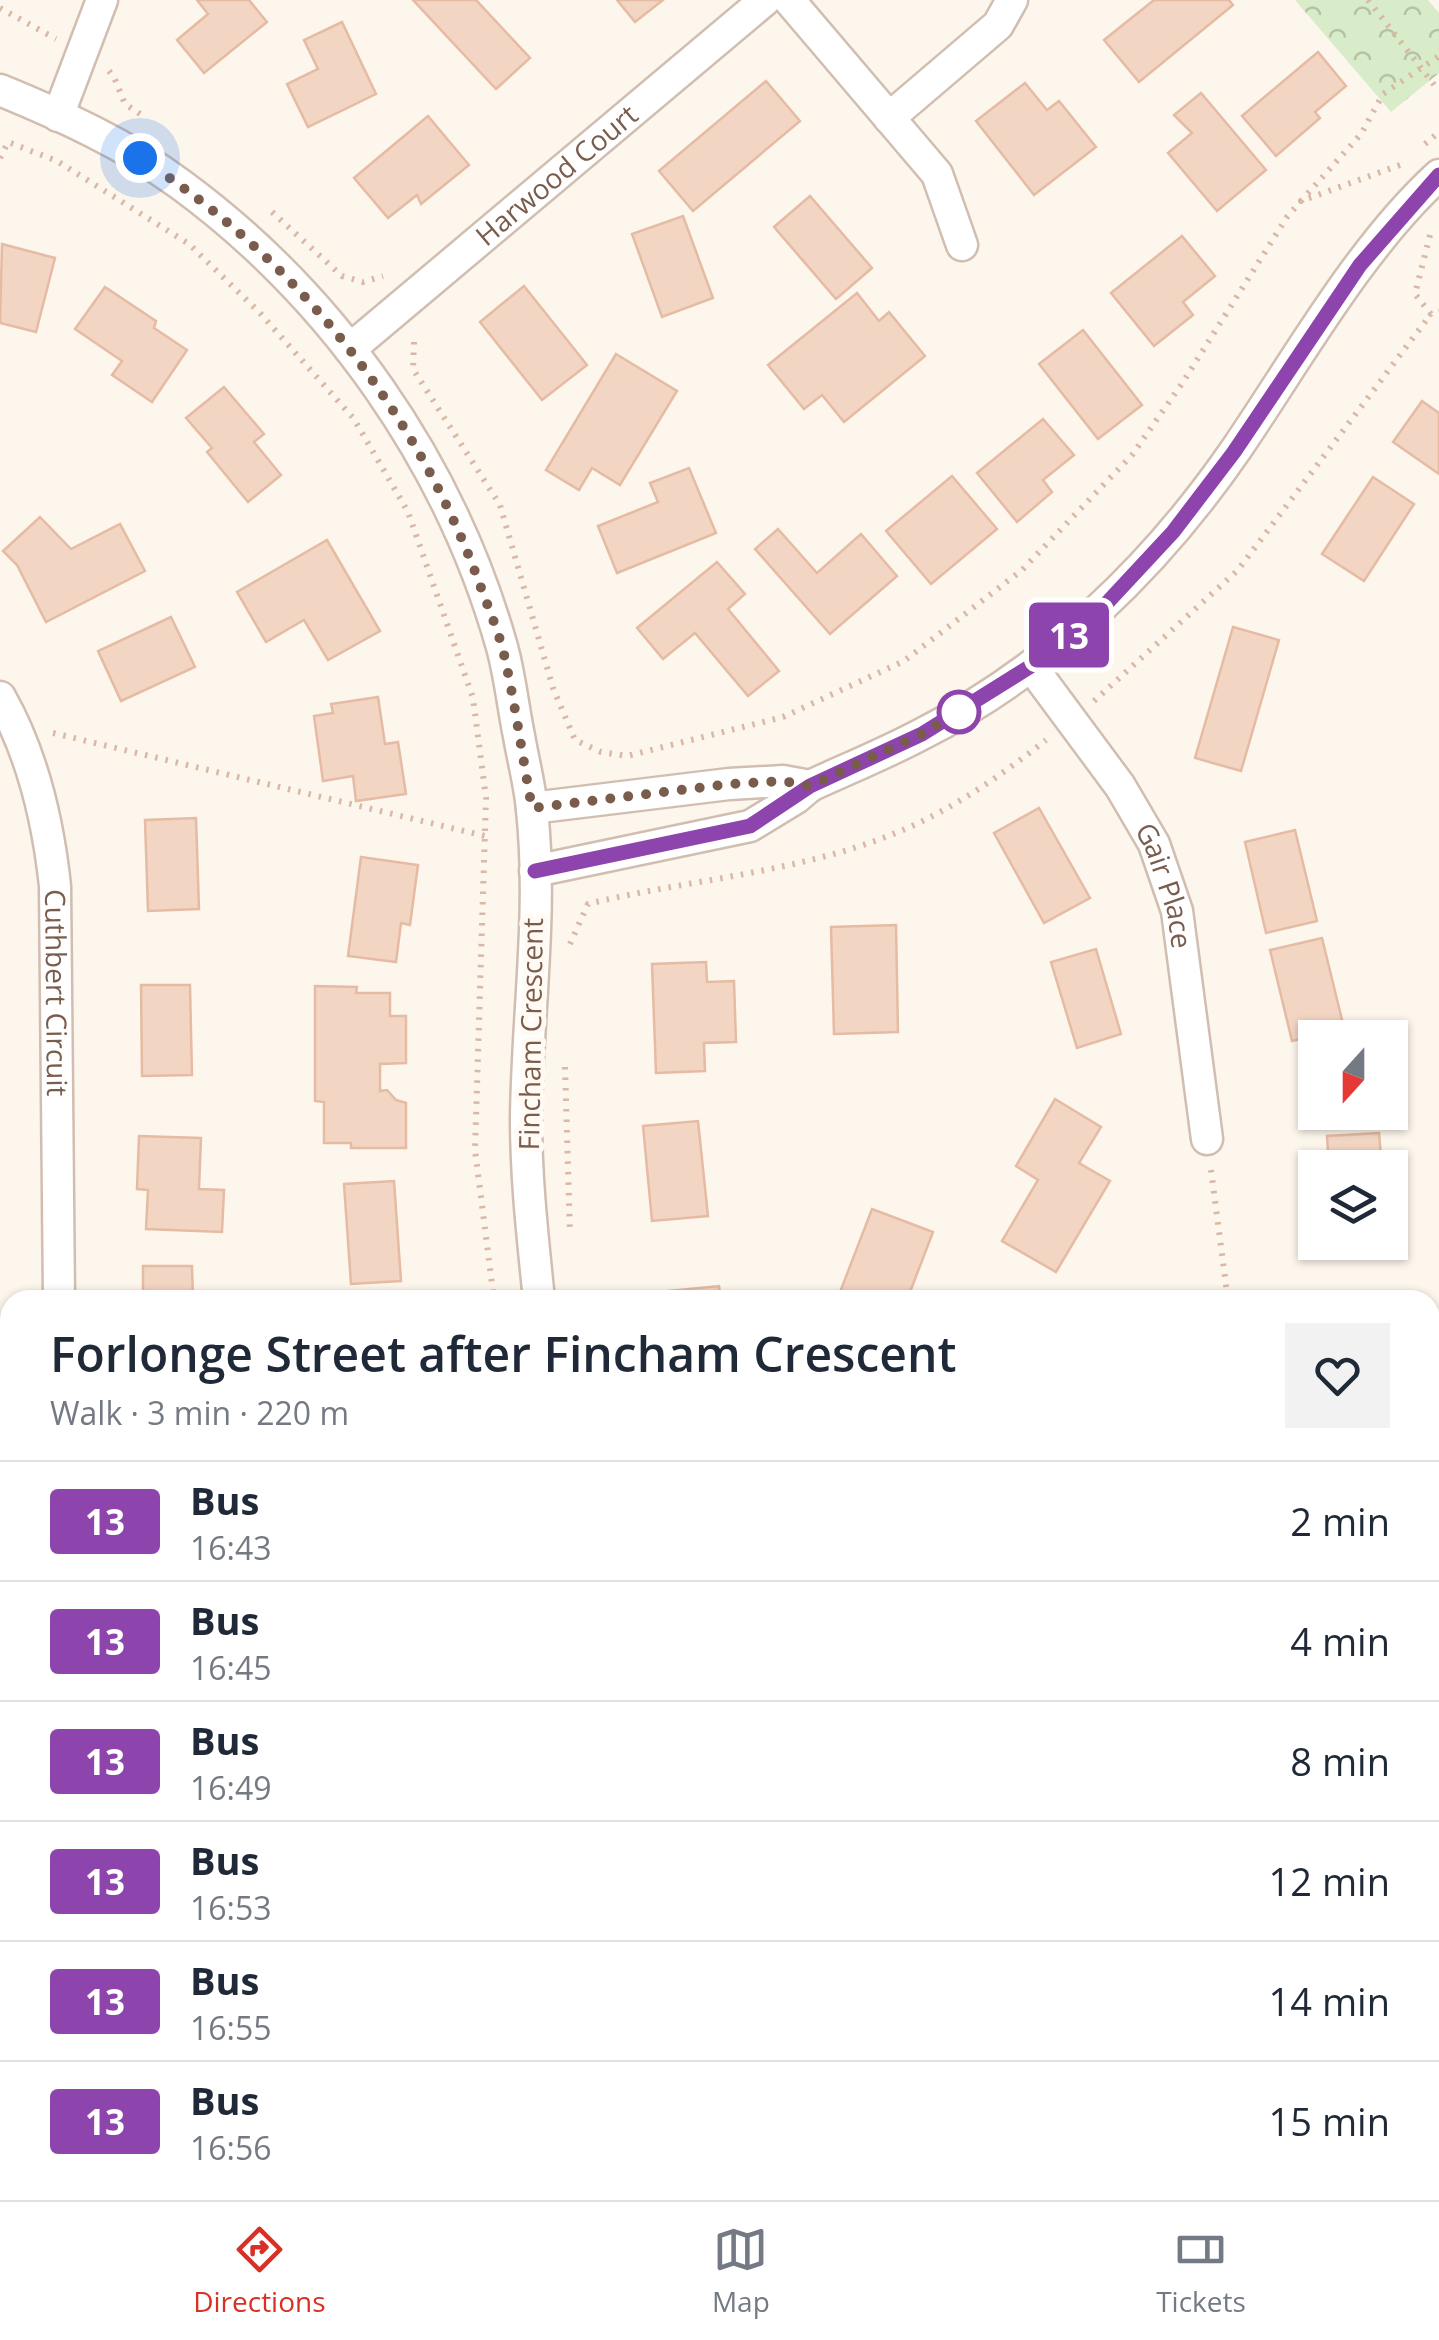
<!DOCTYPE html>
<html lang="en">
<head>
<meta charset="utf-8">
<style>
  body { margin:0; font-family:"Open Sans",sans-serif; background:#f2f2f3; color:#1f2937; height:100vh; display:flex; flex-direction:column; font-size:38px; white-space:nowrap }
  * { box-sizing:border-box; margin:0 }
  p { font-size:32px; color:#747a83 }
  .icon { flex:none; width:55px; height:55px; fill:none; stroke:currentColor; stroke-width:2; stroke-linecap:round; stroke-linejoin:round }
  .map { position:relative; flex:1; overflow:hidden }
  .sheet { position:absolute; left:0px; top:1290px; width:1440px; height:910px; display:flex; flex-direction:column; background:#fff; border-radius:30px 30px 0 0; box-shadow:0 2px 8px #0004 }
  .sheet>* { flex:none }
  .badge { padding:0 20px; border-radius:8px; font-size:35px; line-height:65px }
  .needle { width:65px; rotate:201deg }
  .fabs { position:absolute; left:1298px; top:1020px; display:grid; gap:20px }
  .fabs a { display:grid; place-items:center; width:110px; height:110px; border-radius:0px; background:#fff; box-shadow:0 2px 8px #0004; font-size:50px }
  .you { position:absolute; width:50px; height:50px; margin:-25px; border:8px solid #fff; border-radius:50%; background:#1a73e8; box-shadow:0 0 0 15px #1a73e833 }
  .map>.badge { position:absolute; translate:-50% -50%; box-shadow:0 0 0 5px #fff }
  .round { display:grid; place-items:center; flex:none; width:105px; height:105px; border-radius:0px; background:#f2f2f3 }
  .overview { display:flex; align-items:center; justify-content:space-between; height:170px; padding:0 50px }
  h1 { font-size:48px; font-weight:600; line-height:75px }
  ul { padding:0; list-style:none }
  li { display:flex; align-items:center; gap:30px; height:120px; padding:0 50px; border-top:2px solid #e0e1e3 }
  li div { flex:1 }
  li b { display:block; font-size:38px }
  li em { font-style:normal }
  li .badge { min-width:110px; font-weight:700; text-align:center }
  .menu { display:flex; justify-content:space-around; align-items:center; height:140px; border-top:2px solid #e0e1e3; background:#fff; font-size:28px; color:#747a83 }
  .menu a { display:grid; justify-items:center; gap:5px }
  .menu .active { color:#d93025 }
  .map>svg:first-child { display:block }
</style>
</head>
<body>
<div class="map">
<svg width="1439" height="2200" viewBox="0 0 1439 2200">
  <defs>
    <pattern id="park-crowns" width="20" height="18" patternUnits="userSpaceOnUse" patternTransform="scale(2.5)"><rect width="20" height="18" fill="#d8ecc9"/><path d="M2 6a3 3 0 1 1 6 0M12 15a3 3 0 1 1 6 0" fill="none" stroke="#b4c2a5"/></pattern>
  </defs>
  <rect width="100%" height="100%" fill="#fdf6ec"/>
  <polygon fill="url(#park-crowns)" points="1295,0 1428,0 1439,13 1439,73 1391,112"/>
  <g fill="#f3d5c3" stroke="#e6bba3" stroke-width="2.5">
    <polygon points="197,0 249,0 267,22 204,73 177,40 208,14"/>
    <polygon points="413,0 476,0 530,58 496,89"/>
    <polygon points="617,0 663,0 635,22"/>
    <polygon points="1154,0 1229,0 1233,5 1139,82 1104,40"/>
    <polygon points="342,22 376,94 308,127 287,84 318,69 304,40"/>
    <polygon points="1318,52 1346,86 1315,112 1320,118 1276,156 1242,116"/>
    <polygon points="766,81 800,121 693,211 659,171"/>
    <polygon points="1025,83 1047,110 1059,101 1096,147 1034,195 976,121"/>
    <polygon points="1201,93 1266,170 1217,211 1168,153 1192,133 1174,115"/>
    <polygon points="428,116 469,165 421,204 417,195 388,218 354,178"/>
    <polygon points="810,196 872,268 836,299 774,227"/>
    <polygon points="683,216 713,298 662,317 632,234"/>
    <polygon points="1182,236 1215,276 1183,302 1193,315 1154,346 1111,293"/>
    <polygon points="2,244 55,258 36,332 0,323"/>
    <polygon points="524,286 587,365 542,400 480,322"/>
    <polygon points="105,287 156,321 154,328 187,350 152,402 112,375 122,361 75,329"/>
    <polygon points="857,293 879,321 889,312 925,356 844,422 822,395 804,409 768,365"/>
    <polygon points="1083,330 1142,405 1098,439 1039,364"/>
    <polygon points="616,354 677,391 620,485 592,468 579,490 546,470"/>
    <polygon points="224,387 264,434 254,442 281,475 248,502 207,452 212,448 186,418"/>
    <polygon points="1422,401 1439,413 1439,474 1393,442"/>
    <polygon points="1043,419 1074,455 1043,480 1052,492 1017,522 977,473"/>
    <polygon points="689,468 716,533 617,573 598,526 658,502 650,483"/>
    <polygon points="952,476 997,529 931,584 886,531"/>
    <polygon points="1373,477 1414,504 1364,581 1322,554"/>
    <polygon points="40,517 71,549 120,524 145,571 46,622 17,565 3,551"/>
    <polygon points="778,529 817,573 861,534 897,576 830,634 755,549"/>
    <polygon points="327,540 380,631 328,660 304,620 266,642 237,592"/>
    <polygon points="717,562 745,594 728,609 779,671 748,696 695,633 663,659 637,628"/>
    <polygon points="171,617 195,667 121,701 98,651"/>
    <polygon points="1233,627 1279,640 1241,771 1195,758"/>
    <polygon points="378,697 385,744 398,742 406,794 356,801 353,776 323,781 314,716 333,713 331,704"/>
    <polygon points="1039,808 1090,898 1044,923 994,833"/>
    <polygon points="196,818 199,909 148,911 145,820"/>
    <polygon points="1295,830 1317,921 1266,933 1245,842"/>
    <polygon points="361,857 418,865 410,925 401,923 396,962 348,956"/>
    <polygon points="896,925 898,1032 834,1034 831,927"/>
    <polygon points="1322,938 1344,1028 1292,1041 1270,950"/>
    <polygon points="1096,949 1121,1034 1077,1048 1051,962"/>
    <polygon points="706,962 707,982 734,981 736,1042 704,1043 705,1071 656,1073 652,964"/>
    <polygon points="141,985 190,985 192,1075 142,1076"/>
    <polygon points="315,986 357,987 356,993 390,993 390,1016 406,1016 406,1063 380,1064 380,1091 387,1090 396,1100 406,1103 406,1148 351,1148 351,1143 324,1143 324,1102 315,1101"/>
    <polygon points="1055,1099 1101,1127 1079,1163 1110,1181 1056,1272 1002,1241 1038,1180 1016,1166"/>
    <polygon points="698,1121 708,1216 652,1221 643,1126"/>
    <polygon points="1379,1133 1382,1168 1329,1168 1327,1136"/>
    <polygon points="139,1136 201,1138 199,1189 224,1190 222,1232 146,1229 148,1190 137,1189"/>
    <polygon points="394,1181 401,1281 351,1284 344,1184"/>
    <polygon points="872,1209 933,1232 907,1300 837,1300"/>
    <polygon points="143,1266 192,1266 193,1300 143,1300"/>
    <polygon points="719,1286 721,1300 658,1300 657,1292"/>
    <polygon points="1430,1429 1439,1434 1439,1499 1430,1493"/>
    <polygon points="1439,1632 1439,1687 1430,1689 1430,1634"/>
    <polygon points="7,1720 10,1800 0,1803 0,1723"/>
    <polygon points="88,2190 167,2190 168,2195 151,2200 91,2200"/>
    <polygon points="445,2190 521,2190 532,2200 456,2200"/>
    <polygon points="994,2190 1017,2190 1063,2200 992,2200"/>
    <polygon points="1066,2190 1114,2190 1112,2200 1064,2200"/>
    <polygon points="1134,2190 1241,2190 1243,2200 1136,2200"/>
    <polygon points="1348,2190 1403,2190 1401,2200 1355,2200 1347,2198"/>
  </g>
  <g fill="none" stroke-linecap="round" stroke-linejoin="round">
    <defs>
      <g id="street">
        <polyline points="789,0 937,174 962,245"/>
        <path d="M 0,90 C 61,115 127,145 180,184 C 334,297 450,463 502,647 C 510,676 513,707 519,736 C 523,760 530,785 532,810 C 543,912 527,1017 526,1119 C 526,1180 533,1240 539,1300"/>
        <polyline points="58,116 102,0"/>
        <polyline points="889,118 998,25 1012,0"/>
        <path id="s1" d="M 350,349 L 765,0"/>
        <path id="s2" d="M 1031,666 L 1120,786 L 1154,844 L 1177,911 L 1207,1139"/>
        <path id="s3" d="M 0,697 C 33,755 48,820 55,886 L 59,1300"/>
        <polyline points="532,808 729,784 783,781 810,786"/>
        <path d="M 535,871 L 750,826 L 796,798 L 810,786 C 847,769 884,754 920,735 C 1049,670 1156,566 1237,448 C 1297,360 1360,247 1439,175"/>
        <polyline points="0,1616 10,1608"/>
        <polyline points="1430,1782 1439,1782"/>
        <polyline points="323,2190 328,2200"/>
        <polyline points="847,2190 851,2200"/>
        <polyline points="779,2200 803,2190"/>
      </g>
    </defs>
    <use href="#street" stroke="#d1beb0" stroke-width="35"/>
    <g stroke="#d9b8a5" stroke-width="6" stroke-dasharray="2.5 8" stroke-linecap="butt">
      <polyline points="1368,0 1439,91"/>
      <polyline points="0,8 56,39"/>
      <polyline points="109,71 114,77 125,104 146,118"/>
      <polyline points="1425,144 1439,132"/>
      <polyline points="0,158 8,142 57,161 189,244 260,313 354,419 408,512 473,698 486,798 475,1150 494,1300"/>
      <polyline points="1400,165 1301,201 1361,134 1383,94 1439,56"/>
      <polyline points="272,212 342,276 363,282 383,276"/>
      <polyline points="1430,235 1415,294 1431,314 1439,311"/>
      <polyline points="414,342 413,369 500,505 553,688 575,740 601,752 627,756 783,717 904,661 1022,570 1132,455 1183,382 1287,217 1301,201"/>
      <polyline points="1094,701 1238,570 1431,314"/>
      <polyline points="53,733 485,836"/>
      <path d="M 570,944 L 588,904 C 686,880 794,873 888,836 C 946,814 998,778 1046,740"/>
      <polyline points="565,1067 570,1234"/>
      <polyline points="1211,1170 1228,1300"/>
      <polyline points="1430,1317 1439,1318"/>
      <polyline points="1430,2176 1439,2124"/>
      <polyline points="889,2190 893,2200"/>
      <polyline points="1426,2200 1428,2190"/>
    </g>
    <use href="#street" stroke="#fff" stroke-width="30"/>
  </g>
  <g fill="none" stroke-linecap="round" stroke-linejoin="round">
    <defs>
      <polyline id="line" points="535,871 750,826 810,786 922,734 1031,666 1106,604 1173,532 1234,452 1360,265 1439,175"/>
    </defs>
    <use href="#line" stroke="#fff" stroke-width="22"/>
    <use href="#line" stroke="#8e44ad" stroke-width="15"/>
    <path stroke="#7a5c4d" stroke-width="10" stroke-dasharray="0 18" d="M 140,158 C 297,259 417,411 480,585 C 488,607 497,628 503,650 C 515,702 522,755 532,808 L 730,784 L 783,781 L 810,786 L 922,734 L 959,712"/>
  </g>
  <circle fill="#fff" stroke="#8e44ad" stroke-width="5" cx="959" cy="712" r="20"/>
  <g text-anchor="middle" stroke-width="10" stroke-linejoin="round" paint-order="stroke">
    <g font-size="28" fill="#7a5c4d" stroke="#fffaf3">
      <text dy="10" stroke="none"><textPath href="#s1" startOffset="270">Harwood Court</textPath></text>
      <text dy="10" stroke="none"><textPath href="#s2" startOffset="260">Gair Place</textPath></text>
      <text dy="10" stroke="none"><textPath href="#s3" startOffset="305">Cuthbert Circuit</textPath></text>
      <text transform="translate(531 1034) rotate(-89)" y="10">Fincham Crescent</text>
    </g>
  </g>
</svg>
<div class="fabs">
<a><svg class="needle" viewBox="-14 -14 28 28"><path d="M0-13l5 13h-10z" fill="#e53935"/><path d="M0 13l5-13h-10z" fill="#747a83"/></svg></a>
<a><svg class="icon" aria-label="layers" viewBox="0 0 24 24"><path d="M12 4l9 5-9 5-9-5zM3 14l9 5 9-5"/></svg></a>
</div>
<div class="you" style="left:140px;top:158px"></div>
<b class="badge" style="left:1069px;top:635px;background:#8e44ad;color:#fff">13</b>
<section class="sheet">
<div class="overview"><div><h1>Forlonge Street after Fincham Crescent</h1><p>Walk · 3 min · 220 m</p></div><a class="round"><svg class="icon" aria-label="heart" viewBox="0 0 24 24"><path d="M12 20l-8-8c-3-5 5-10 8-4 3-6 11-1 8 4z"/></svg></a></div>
<ul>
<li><span class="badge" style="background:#8e44ad;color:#fff">13</span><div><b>Bus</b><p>16:43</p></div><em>2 min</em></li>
<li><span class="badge" style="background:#8e44ad;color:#fff">13</span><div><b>Bus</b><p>16:45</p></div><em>4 min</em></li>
<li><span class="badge" style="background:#8e44ad;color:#fff">13</span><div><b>Bus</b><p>16:49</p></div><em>8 min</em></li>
<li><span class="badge" style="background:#8e44ad;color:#fff">13</span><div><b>Bus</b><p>16:53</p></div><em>12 min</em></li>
<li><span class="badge" style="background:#8e44ad;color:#fff">13</span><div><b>Bus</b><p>16:55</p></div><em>14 min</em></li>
<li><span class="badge" style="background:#8e44ad;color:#fff">13</span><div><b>Bus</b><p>16:56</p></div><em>15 min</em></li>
</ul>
</section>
</div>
<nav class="menu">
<a class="active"><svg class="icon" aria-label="directions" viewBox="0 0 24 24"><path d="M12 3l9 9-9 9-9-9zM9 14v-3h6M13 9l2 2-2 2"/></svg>Directions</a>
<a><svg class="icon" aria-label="map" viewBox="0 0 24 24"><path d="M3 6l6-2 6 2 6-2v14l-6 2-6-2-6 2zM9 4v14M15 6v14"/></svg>Map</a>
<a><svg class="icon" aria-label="tickets" viewBox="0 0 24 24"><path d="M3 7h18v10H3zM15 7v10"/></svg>Tickets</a>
</nav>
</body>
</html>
